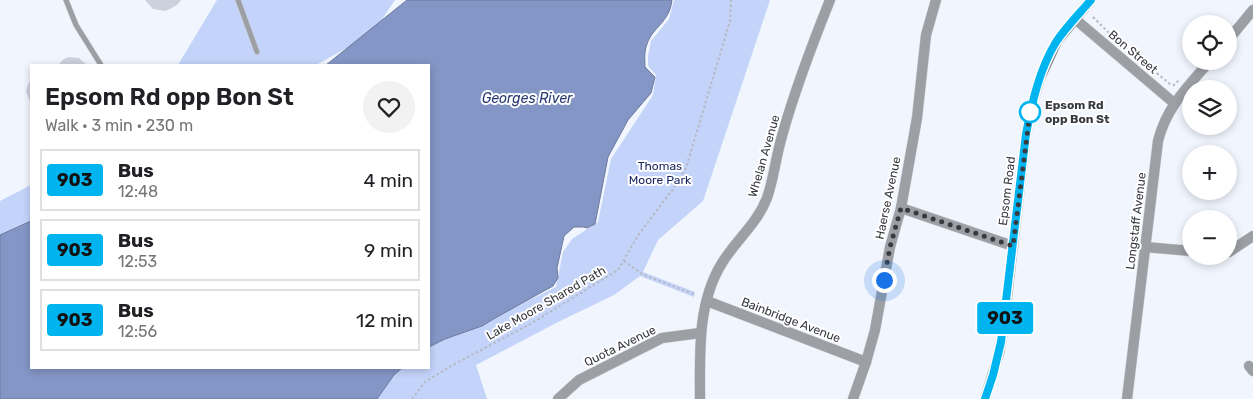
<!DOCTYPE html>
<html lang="en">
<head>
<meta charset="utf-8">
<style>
  body { margin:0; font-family:Rubik,sans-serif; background:#f2f2f2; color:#202124; height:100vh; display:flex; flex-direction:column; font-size:19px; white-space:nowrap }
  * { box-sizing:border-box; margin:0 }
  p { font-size:16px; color:#757577 }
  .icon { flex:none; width:28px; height:28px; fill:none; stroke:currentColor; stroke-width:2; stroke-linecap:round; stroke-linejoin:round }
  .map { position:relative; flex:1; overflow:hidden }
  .side { position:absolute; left:30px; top:64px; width:400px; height:305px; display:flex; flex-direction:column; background:#fff; border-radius:0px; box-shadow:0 2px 8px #0003 }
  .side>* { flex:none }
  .badge { padding:0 10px; border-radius:4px; font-size:18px; line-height:32px }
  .controls { position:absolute; left:1182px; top:15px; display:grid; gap:10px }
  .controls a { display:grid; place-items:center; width:55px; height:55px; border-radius:50%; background:#fff; box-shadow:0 2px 8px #0003; font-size:25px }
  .you { position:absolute; width:25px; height:25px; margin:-12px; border:4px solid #fff; border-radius:50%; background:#1a73e8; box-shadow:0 0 0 8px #1a73e833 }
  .map>.badge { position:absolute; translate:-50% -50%; box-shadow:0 0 0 2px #fff }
  .round { display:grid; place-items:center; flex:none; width:52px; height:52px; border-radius:26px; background:#f2f2f2 }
  .headline { display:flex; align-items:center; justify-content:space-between; height:85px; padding:0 15px }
  h1 { font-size:24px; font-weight:600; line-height:38px }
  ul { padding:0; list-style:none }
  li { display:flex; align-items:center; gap:15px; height:62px; margin:0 10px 8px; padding:0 5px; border:2px solid #e0e0e0; border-radius:0px }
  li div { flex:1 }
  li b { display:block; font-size:19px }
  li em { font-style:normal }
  li .badge { min-width:55px; font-weight:700; text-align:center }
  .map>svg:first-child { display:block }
</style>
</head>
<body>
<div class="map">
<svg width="1253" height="399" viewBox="0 0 1253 399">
  <rect width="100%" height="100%" fill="#f1f5fd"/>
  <g fill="#c4d3fa">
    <polygon points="217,0 395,0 372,34 316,65 178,65"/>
    <polygon points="674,0 770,0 703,201 658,240 643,272 695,292 694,297 640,276 614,295 558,322 476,365 487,399 377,399 394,375 402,368 429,368 429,347 445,339 465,332 556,287 563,252 572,239 598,222 611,159 653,95 656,75 648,66 648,56 651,41 669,19"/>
    <polygon points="31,185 31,221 0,235 0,201"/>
  </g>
  <g fill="#8496c5" stroke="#6d7a9d">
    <path d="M 407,0 L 672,0 C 670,23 651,27 646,47 C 644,54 645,61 645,67 L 655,77 L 651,93 L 628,120 L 608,157 L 595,224 L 587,228 L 584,227 L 574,227 L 564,236 L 557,268 L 558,278 L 553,286 L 497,317 L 482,326 L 445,339 L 429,347 L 429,65 L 326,65 Z"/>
    <polygon points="31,221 31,368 402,368 394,375 377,399 0,399 0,235"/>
  </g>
  <g fill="#ccd1de">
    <polygon points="145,0 181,0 177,5 166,11 153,9"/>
    <polygon points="69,57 79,58 87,65 58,65 64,59"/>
    <polygon points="31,79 31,104 26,92 27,87"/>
  </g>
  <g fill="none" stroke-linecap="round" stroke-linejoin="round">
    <defs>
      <g id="lane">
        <polyline points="66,0 76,25 101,65"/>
        <polyline points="238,0 257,52"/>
      </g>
      <g id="street">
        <polyline points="1075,19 1174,103"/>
        <polyline points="1229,39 1253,10"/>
        <polyline points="901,208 1013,246"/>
        <polyline points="1145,247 1191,251"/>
        <polyline points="1229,252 1253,236"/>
        <polyline points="707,301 866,362"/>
        <polyline points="1249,366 1253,371"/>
        <polyline points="558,399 579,380 662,338 700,333"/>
        <path d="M 700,399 C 700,354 697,303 722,263 C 736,240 757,224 767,198 C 774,178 776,156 782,136 C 795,89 812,45 830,0"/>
        <polyline points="853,399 866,362 875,330 890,247 901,208 917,118 926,35 936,0"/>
        <path d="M 1127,399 L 1158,141 C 1166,108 1188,86 1210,61"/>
      </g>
      <polyline id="secondary" points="985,399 999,353 1003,331 1026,134 1033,101 1040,78 1057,41 1091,0"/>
    </defs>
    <use href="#lane" stroke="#ccd0d7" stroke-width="6"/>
    <use href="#street" stroke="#ccd0d7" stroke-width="11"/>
    <use href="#secondary" stroke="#ccd0d7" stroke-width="11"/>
    <g stroke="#b6b9c1" stroke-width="2" stroke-dasharray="2.5 2.5" stroke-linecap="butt">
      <polyline points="1093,17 1115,39 1170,84 1174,85 1180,79"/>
      <polyline points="624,261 642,274 696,295"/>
      <polyline points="412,399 425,382 451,366 532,323 618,270 639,234 673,189 686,168 730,21 731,0"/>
    </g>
    <use href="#lane" stroke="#9c9fa4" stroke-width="5"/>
    <use href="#street" stroke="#9c9fa4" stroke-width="10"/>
    <use href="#secondary" stroke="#72767e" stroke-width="10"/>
  </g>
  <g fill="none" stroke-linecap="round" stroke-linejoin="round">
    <defs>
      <path id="line" d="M 985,399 L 993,375 L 1001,342 L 1026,134 C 1032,103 1039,70 1056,42 C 1066,27 1079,14 1091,0"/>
    </defs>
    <use href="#line" stroke="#fff" stroke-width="11"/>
    <use href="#line" stroke="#00b5ef" stroke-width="8"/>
    <polyline stroke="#383a40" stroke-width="5" stroke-dasharray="0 9" points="884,280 890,247 901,208 1013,246 1030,112"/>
  </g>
  <circle fill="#fff" stroke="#00b5ef" stroke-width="2.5" cx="1030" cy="112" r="10"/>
  <g text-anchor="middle" stroke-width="4" stroke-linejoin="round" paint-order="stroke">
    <g font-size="12" fill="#383a40" stroke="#fff">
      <text transform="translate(1133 52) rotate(40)" y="4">Bon Street</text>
      <text transform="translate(764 156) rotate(-74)" y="4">Whelan Avenue</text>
      <text transform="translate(1007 191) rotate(-83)" y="4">Epsom Road</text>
      <text transform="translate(888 198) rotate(-78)" y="4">Haerse Avenue</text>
      <text transform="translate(1136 221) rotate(-83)" y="4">Longstaff Avenue</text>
      <text transform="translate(546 303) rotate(-30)" y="4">Lake Moore Shared Path</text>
      <text transform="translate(791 320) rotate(21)" y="4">Bainbridge Avenue</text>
      <text transform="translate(620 346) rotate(-26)" y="4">Quota Avenue</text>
    </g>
    <g font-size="12" font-weight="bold" fill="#383a40" stroke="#fff" text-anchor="start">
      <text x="1045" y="109">Epsom Rd<tspan x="1045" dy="14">opp Bon St</tspan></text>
    </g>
    <g font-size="12" fill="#18265f" stroke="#fff">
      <text x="660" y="170">Thomas<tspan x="660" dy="14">Moore Park</tspan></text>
    </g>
    <g font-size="14" font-style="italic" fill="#283974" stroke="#fff">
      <text x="527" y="103">Georges River</text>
    </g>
  </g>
</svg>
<div class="controls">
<a><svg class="icon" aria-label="locate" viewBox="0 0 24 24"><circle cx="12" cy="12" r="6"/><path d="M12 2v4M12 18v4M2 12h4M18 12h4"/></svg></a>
<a><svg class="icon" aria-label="layers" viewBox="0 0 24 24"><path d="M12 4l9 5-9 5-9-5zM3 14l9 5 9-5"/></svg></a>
<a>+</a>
<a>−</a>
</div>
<div class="you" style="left:884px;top:280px"></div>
<b class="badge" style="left:1005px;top:318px;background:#00b5ef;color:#111">903</b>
<section class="side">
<div class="headline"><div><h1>Epsom Rd opp Bon St</h1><p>Walk · 3 min · 230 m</p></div><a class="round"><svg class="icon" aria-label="heart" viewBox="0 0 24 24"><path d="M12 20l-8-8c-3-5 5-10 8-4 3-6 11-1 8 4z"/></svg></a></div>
<ul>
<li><span class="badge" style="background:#00b5ef;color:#111">903</span><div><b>Bus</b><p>12:48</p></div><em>4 min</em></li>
<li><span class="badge" style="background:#00b5ef;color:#111">903</span><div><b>Bus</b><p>12:53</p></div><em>9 min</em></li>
<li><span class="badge" style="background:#00b5ef;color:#111">903</span><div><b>Bus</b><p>12:56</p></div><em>12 min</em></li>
</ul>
</section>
</div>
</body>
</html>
